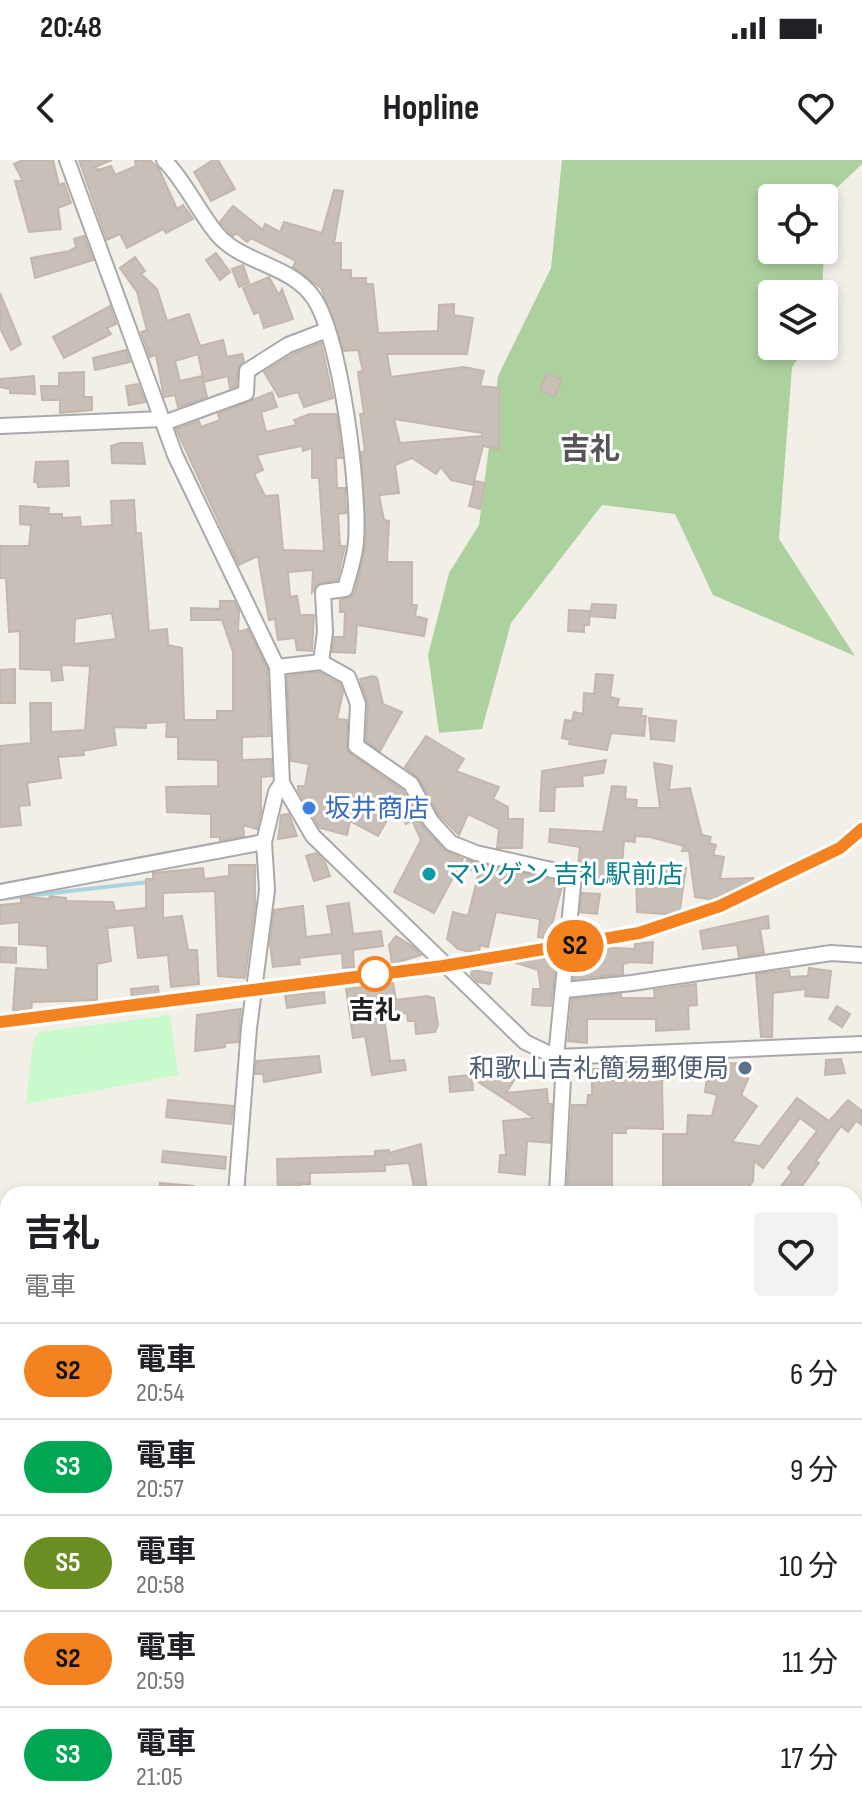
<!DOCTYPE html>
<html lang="ja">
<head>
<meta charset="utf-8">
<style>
  body { margin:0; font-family:"Sofia Sans Condensed","Noto Sans JP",sans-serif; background:#f2f2f2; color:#202124; height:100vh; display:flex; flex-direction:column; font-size:30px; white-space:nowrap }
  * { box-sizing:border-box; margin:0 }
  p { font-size:26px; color:#757577 }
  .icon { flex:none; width:44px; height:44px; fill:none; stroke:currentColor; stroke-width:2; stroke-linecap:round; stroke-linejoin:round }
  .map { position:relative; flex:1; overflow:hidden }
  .drawer { position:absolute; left:0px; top:1026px; width:862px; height:634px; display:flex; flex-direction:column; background:#fff; border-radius:24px 24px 0 0; box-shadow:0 4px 12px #0003 }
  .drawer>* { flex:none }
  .badge { padding:0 16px; border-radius:26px; font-size:28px; line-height:52px }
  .fabs { position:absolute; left:758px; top:24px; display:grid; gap:16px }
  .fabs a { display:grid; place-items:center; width:80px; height:80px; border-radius:8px; background:#fff; box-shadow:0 4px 12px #0003; font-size:40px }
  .map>.badge { position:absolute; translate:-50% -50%; box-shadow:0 0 0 4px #fff }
  .round { display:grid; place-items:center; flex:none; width:84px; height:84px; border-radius:8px; background:#f2f2f2 }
  .overview { display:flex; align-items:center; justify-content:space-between; height:136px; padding:0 24px }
  h1 { font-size:38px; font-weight:700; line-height:60px }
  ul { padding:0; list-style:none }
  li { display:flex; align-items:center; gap:24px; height:96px; padding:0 24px; border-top:2px solid #e0e0e0 }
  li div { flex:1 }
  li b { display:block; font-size:30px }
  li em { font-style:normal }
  li .badge { min-width:88px; font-weight:700; text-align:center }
  .status { display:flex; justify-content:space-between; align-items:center; height:56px; padding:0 40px; background:#fff; direction:ltr }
  .status svg { height:22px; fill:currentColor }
  header { display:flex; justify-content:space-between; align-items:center; height:104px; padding:0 24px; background:#fff; font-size:36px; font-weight:700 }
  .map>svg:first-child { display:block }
</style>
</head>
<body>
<div class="status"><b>20:48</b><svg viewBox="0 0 49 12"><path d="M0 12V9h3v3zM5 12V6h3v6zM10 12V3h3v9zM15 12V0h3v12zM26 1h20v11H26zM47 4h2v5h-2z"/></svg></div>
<header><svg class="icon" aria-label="back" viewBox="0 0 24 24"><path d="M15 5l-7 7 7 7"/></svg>Hopline<svg class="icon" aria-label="heart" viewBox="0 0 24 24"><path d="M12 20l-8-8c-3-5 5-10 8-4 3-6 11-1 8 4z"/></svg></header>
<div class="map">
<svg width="862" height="1659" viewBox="0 0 862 1659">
  <rect width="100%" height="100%" fill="#f2efe9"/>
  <polygon fill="#add19e" points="562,0 862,0 862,4 826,38 824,87 824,38 772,38 772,90 824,90 822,134 772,134 772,186 807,186 792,207 779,379 855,496 713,435 675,354 602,345 511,463 482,569 439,573 428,495 449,413 479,365 498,216 551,108"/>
  <polygon fill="#c8facc" points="170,855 178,915 26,944 33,883 39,872"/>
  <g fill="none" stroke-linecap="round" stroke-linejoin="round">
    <g stroke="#aad3df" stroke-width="4">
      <polyline points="0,739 149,722"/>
      <polyline points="0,1394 8,1394"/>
      <polyline points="386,1659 387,1652"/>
    </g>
    <g stroke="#aad3df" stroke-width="24">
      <polyline points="854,1151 862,1151"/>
      <polyline points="0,1195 8,1194"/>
    </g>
  </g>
  <g fill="#c7bfb8" stroke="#c4b6ab" stroke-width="2" fill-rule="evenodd">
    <polygon points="23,0 53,0 59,25 64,23 71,43 58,48 61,69 29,72 15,21 23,21 14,4"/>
    <polygon points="79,0 112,0 95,7 98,10 111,6 115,15 136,6 135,0 150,0 159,9 177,49 183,45 193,59 166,73 163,69 127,88 120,74 107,80"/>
    <polygon points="213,0 218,0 235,29 211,41 194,12"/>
    <path d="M 334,30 L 343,31 L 334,83 L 341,83 L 341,110 L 351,110 L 351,118 L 366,118 L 366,124 L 373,124 L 378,173 L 438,171 L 439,145 L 454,144 L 454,155 L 473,158 L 467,194 L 387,194 L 391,217 L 464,207 L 484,211 L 480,226 L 499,228 L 499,289 L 483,286 L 473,325 L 451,320 L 441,307 L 436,314 L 412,298 L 395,305 L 399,333 L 379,335 L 384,360 L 389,361 L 387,402 L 412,402 L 412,445 L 417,445 L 415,456 L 427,459 L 424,476 L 357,465 L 355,493 L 332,492 L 334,477 L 344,477 L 345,452 L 340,452 L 340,440 L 351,437 L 355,432 L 366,382 L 361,292 L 365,291 L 360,254 L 364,254 L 358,212 L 363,211 L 358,190 L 344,191 L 321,128 L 293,107 L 296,101 L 251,78 L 247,82 L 236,73 L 233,76 L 220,62 L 233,46 L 263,70 L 265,64 L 280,72 L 284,62 L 322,73 ZM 394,259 L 482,273 L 482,276 L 400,283 Z"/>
    <polygon points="84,76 93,100 35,118 31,98 69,91 76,87 74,79"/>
    <polygon points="216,93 230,112 220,120 206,100"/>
    <polygon points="135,97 145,111 141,114 157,129 167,161 189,154 200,186 223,180 227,197 242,194 244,201 238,207 236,226 230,228 228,216 204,222 198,194 175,201 180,221 202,216 207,237 178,247 175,235 164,237 156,195 150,197 141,172 147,170 137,132 120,108"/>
    <polygon points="243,105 249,123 239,127 232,109"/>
    <polygon points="269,117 279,135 282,129 293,159 264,168 259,152 254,154 243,128"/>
    <polygon points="0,133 21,184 11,190 0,168"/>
    <polygon points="110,146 116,164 107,168 111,174 64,198 53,177"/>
    <polygon points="321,183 333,238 304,247 298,232 279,237 264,212 293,194"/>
    <polygon points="126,190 130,202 95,210 93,198"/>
    <polygon points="84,212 84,237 92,237 92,250 60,253 60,240 42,240 41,226 59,226 59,213"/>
    <polygon points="547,213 562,220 554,237 540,230"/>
    <polygon points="34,216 35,234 10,233 10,229 0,227 0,219"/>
    <polygon points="138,224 145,242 129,245 126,226"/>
    <path d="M 272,232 L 277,247 L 261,252 L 266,272 L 296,265 L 294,260 L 310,254 L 336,254 L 337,257 L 342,298 L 336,298 L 337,328 L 345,328 L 346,353 L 338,354 L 340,386 L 345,386 L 337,420 L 318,424 L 312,432 L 313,410 L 288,412 L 290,437 L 297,436 L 300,455 L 314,455 L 312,491 L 297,490 L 295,478 L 278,480 L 275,459 L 269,460 L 258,396 L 239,405 L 176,269 L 199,261 L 201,267 L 220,260 L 218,254 ZM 302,286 L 303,291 L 312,288 L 312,318 L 319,318 L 324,391 L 283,390 L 278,335 L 265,336 L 254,314 L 263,310 L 257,295 Z"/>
    <polygon points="120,283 142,283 145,304 112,303 111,286"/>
    <polygon points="68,301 69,326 38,327 37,322 34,322 36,302"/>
    <polygon points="475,321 485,323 480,349 469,346"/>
    <path d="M 134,340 L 136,373 L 141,373 L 149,471 L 167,469 L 168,485 L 182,488 L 184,560 L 217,560 L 217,551 L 233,551 L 233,492 L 222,460 L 191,460 L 191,448 L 220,449 L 220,441 L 234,441 L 239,451 L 238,472 L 248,469 L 267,509 L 270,576 L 242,577 L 242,600 L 271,599 L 272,616 L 261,617 L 261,651 L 257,669 L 243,665 L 244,676 L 220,680 L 220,677 L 211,677 L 211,654 L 167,652 L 166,627 L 218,626 L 218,600 L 178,599 L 178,577 L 166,577 L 167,562 L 146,563 L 146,568 L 114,567 L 116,585 L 83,591 L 84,595 L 58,597 L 61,618 L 27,623 L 30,645 L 19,646 L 21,665 L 0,667 L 0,586 L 31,583 L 30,543 L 51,543 L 51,572 L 85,570 L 90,506 L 61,505 L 63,520 L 52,521 L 51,510 L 20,509 L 20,471 L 9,472 L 6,418 L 0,418 L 0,386 L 29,386 L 31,365 L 20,364 L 20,346 L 49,348 L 48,354 L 62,354 L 62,358 L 80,357 L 81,367 L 112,365 L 111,341 ZM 112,453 L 116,479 L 74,484 L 75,459 Z"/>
    <polygon points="592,444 616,445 615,458 590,456"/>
    <polygon points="569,450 590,451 589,465 584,465 584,472 568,471"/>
    <polygon points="15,509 15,543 0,543 0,510"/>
    <polygon points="319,512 340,524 343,532 337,559 347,560 347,591 403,631 424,668 444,690 463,699 434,753 394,732 421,680 412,660 406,664 395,646 378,676 350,661 347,675 320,668 298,630 298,626 305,626 309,604 291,601 287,516"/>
    <polygon points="596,514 613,515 610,537 619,539 617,547 642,549 641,556 646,556 644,576 611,573 607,590 569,584 570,580 562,578 565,560 572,561 574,552 583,554 584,533 594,534"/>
    <polygon points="373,516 377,518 383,544 402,552 380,591 366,581 368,544 360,519"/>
    <polygon points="649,558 676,561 674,581 651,579"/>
    <polygon points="426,576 464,599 456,611 499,627 493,639 508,647 508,659 523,659 522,688 497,688 499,669 468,654 459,675 439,655 419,619 405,607"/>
    <polygon points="606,600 603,613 582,616 583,626 555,627 554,651 540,651 542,611"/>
    <polygon points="654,603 672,606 669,630 690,628 702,675 711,677 709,683 716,685 713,695 724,697 720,719 753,718 754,728 722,741 695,737 689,691 682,691 684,686 650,677 635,676 635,682 624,681 621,715 610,714 609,719 595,717 595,713 583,712 578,706 580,687 549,682 550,669 603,672 612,626 626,627 625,639 637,640 636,648 660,648"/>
    <polygon points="289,654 297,676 278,679 281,655"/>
    <polygon points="316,693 325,702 330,716 314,721 306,696"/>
    <polygon points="467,700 563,723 552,764 559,765 558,780 538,777 540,759 496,752 488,787 480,785 479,794 458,789 447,779 453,752 468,756 479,712 465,708"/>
    <polygon points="643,703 686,708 679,755 637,752 636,707 643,707"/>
    <polygon points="229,705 255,705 255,746 245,818 218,816 215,731 163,733 163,758 182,756 188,790 197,790 199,824 171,827 168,795 138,798 134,765 107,768 111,801 97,804 97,840 32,842 31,852 13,850 16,808 48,810 47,786 19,784 19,762 0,764 0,745 21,743 21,738 28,737 49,739 50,736 66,738 66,741 113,742 115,751 146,748 146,719 153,719 153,713 203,708 204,719 229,716"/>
    <polygon points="582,733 600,734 597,754 580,752"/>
    <polygon points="349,743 353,774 381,771 383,786 353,790 354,807 343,808 342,793 299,798 300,804 273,807 270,783 274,750 303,746 306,777 332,774 327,746"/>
    <polygon points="768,756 769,768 760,769 764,793 739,797 737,785 703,789 700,771"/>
    <polygon points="396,776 412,786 421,795 392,804 389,785"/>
    <polygon points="653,782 652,803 630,802 623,804 623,814 574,819 576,795 596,795 596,792 613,788 635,789 635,784"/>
    <polygon points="0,787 16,788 16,803 0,802"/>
    <polygon points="556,796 551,846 532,845 533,829 541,829 538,810 510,801"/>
    <polygon points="809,808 831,811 828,838 805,836 806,829 773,833 772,877 761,877 756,814 789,810 790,817 808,816"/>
    <polygon points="472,810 492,813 490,824 478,822 471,815"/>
    <polygon points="393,823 396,840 427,836 434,838 438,865 435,872 416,874 415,861 408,861 407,853 384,856 390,901 404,900 406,910 372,915 365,876 353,878 346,829"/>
    <polygon points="696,824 697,845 688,846 689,869 656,871 656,859 587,859 587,883 568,881 572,839 621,834 621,838 655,838 654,830"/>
    <polygon points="158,826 159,837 132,841 131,829"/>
    <polygon points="324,832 325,843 287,848 285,835"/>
    <polygon points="837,846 850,854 842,867 829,859"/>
    <polygon points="241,849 238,882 225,883 225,887 195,891 197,855"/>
    <polygon points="319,896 321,912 264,922 263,914 255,914 256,901"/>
    <polygon points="841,899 845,913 825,915 826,900"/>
    <polygon points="492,901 516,917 506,933 547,929 548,944 552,944 550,983 527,981 525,1015 499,1012 500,995 506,995 503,961 534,958 472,918 473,930 450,932 449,917 484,914"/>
    <polygon points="746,903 748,919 741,935 757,946 732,982 760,986 797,938 829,961 848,940 862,951 862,965 856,961 848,972 841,966 816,1001 819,1003 802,1026 813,1034 775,1034 792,1012 788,1008 817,971 800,958 763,1008 754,1001 753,1021 744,1034 663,1034 663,974 687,974 688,955 712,956 717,935 705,932 707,917 689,918 688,904"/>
    <polygon points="650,908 667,908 667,920 662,920 663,969 626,968 626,973 612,973 612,1034 567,1034 572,945 587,945 588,935 592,935 592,909 616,909 616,917 650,918"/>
    <polygon points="168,940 233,946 231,964 166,957"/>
    <polygon points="421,984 427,1031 415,1032 409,1003 385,1005 385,1011 310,1013 310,1024 301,1024 301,1032 278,1033 277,999 375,996 375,991 389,990 389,993"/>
    <polygon points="163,991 226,997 225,1009 162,1002"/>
    <polygon points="160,1023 193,1026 193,1034 159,1034"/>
  </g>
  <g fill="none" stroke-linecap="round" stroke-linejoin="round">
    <defs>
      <g id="minor">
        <polyline points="67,0 175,295 277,507 282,623 313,676 525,882 556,897 862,884"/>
        <path d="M 164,0 C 185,21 198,51 217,74 C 241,103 291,105 313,137 C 341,176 360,333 356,381 C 355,397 349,414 345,429 L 323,432 L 325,472 L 321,502"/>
        <polyline points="164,263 246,233 247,211 288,185 327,170"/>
        <polyline points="0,266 162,259"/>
        <polyline points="277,507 321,502 348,517 358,544 356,586 411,624 431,661 451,683 476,693 574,715 556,897"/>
        <polyline points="0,732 264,682 276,632 282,623"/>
        <polyline points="565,830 632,823 831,793 862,795"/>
        <polyline points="236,1034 249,868 267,730 264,682"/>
        <polyline points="557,1034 564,899"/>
        <polyline points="0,1144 8,1143"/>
        <polyline points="0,1216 8,1215"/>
        <polyline points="8,1505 3,1505 3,1572 8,1572"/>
        <polyline points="854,1572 862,1570"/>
        <polyline points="101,1652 102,1659"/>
        <polyline points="172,1659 173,1652"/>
        <polyline points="437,1659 438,1652"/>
        <polyline points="516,1659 517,1652"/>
        <polyline points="589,1659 589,1652"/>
        <polyline points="690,1659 691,1652"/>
      </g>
    </defs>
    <use href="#minor" stroke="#a9a9a9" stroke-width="18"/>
    <use href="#minor" stroke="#fff" stroke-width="14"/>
    <defs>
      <polyline id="rail" points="0,862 443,806 639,773 720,746 840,688 862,669"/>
    </defs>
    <use href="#rail" stroke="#707070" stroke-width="7"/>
    <use href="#rail" stroke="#fff" stroke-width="4" stroke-dasharray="12" stroke-linecap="butt"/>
  </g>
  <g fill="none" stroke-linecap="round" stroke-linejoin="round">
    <defs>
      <polyline id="line" points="0,862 443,806 639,773 720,746 840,688 862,669"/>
    </defs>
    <use href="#line" stroke="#fff" stroke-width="18"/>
    <use href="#line" stroke="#f58220" stroke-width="12"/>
  </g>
  <circle fill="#3f7fe0" stroke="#fff" stroke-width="3" cx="309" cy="648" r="8"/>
  <circle fill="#0f9aa8" stroke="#fff" stroke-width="3" cx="429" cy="714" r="8"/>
  <circle fill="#fff" stroke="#f58220" stroke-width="4" cx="375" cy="814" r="16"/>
  <circle fill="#5c6f8a" stroke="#fff" stroke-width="3" cx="745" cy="908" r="8"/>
  <g text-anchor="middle" stroke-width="6" stroke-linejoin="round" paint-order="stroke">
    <g font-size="26" fill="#366cbe" stroke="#fff" text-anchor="start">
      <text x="325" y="657">坂井商店</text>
    </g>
    <g font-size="26" fill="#0d838f" stroke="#fff" text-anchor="start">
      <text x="445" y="723">マツゲン 吉礼駅前店</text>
    </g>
    <g font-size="26" font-weight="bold" fill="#222" stroke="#fff">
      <text x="375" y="859">吉礼</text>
    </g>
    <g font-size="26" fill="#4e5e75" stroke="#fff" text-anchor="end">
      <text x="729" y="917">和歌山吉礼簡易郵便局</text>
    </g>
    <g font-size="30" font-weight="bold" fill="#555" stroke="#fff">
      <text x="590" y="299">吉礼</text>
    </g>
  </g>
</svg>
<div class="fabs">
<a><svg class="icon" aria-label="locate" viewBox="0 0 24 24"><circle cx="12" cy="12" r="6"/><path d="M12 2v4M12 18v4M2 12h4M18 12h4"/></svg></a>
<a><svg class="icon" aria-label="layers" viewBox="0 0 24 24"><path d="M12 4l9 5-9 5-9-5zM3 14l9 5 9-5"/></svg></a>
</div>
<b class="badge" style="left:575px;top:786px;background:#f58220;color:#111">S2</b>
<section class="drawer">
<div class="overview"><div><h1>吉礼</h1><p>電車</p></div><a class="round"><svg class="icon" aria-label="heart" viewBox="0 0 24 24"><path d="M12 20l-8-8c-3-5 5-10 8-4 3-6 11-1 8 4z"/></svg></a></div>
<ul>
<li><span class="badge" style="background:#f58220;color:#111">S2</span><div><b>電車</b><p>20:54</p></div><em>6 分</em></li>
<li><span class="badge" style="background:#00a651;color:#fff">S3</span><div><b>電車</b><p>20:57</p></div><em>9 分</em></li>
<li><span class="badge" style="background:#6b8e23;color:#fff">S5</span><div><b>電車</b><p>20:58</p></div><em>10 分</em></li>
<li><span class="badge" style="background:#f58220;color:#111">S2</span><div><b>電車</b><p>20:59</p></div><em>11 分</em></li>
<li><span class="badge" style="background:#00a651;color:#fff">S3</span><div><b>電車</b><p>21:05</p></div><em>17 分</em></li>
</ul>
</section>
</div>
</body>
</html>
